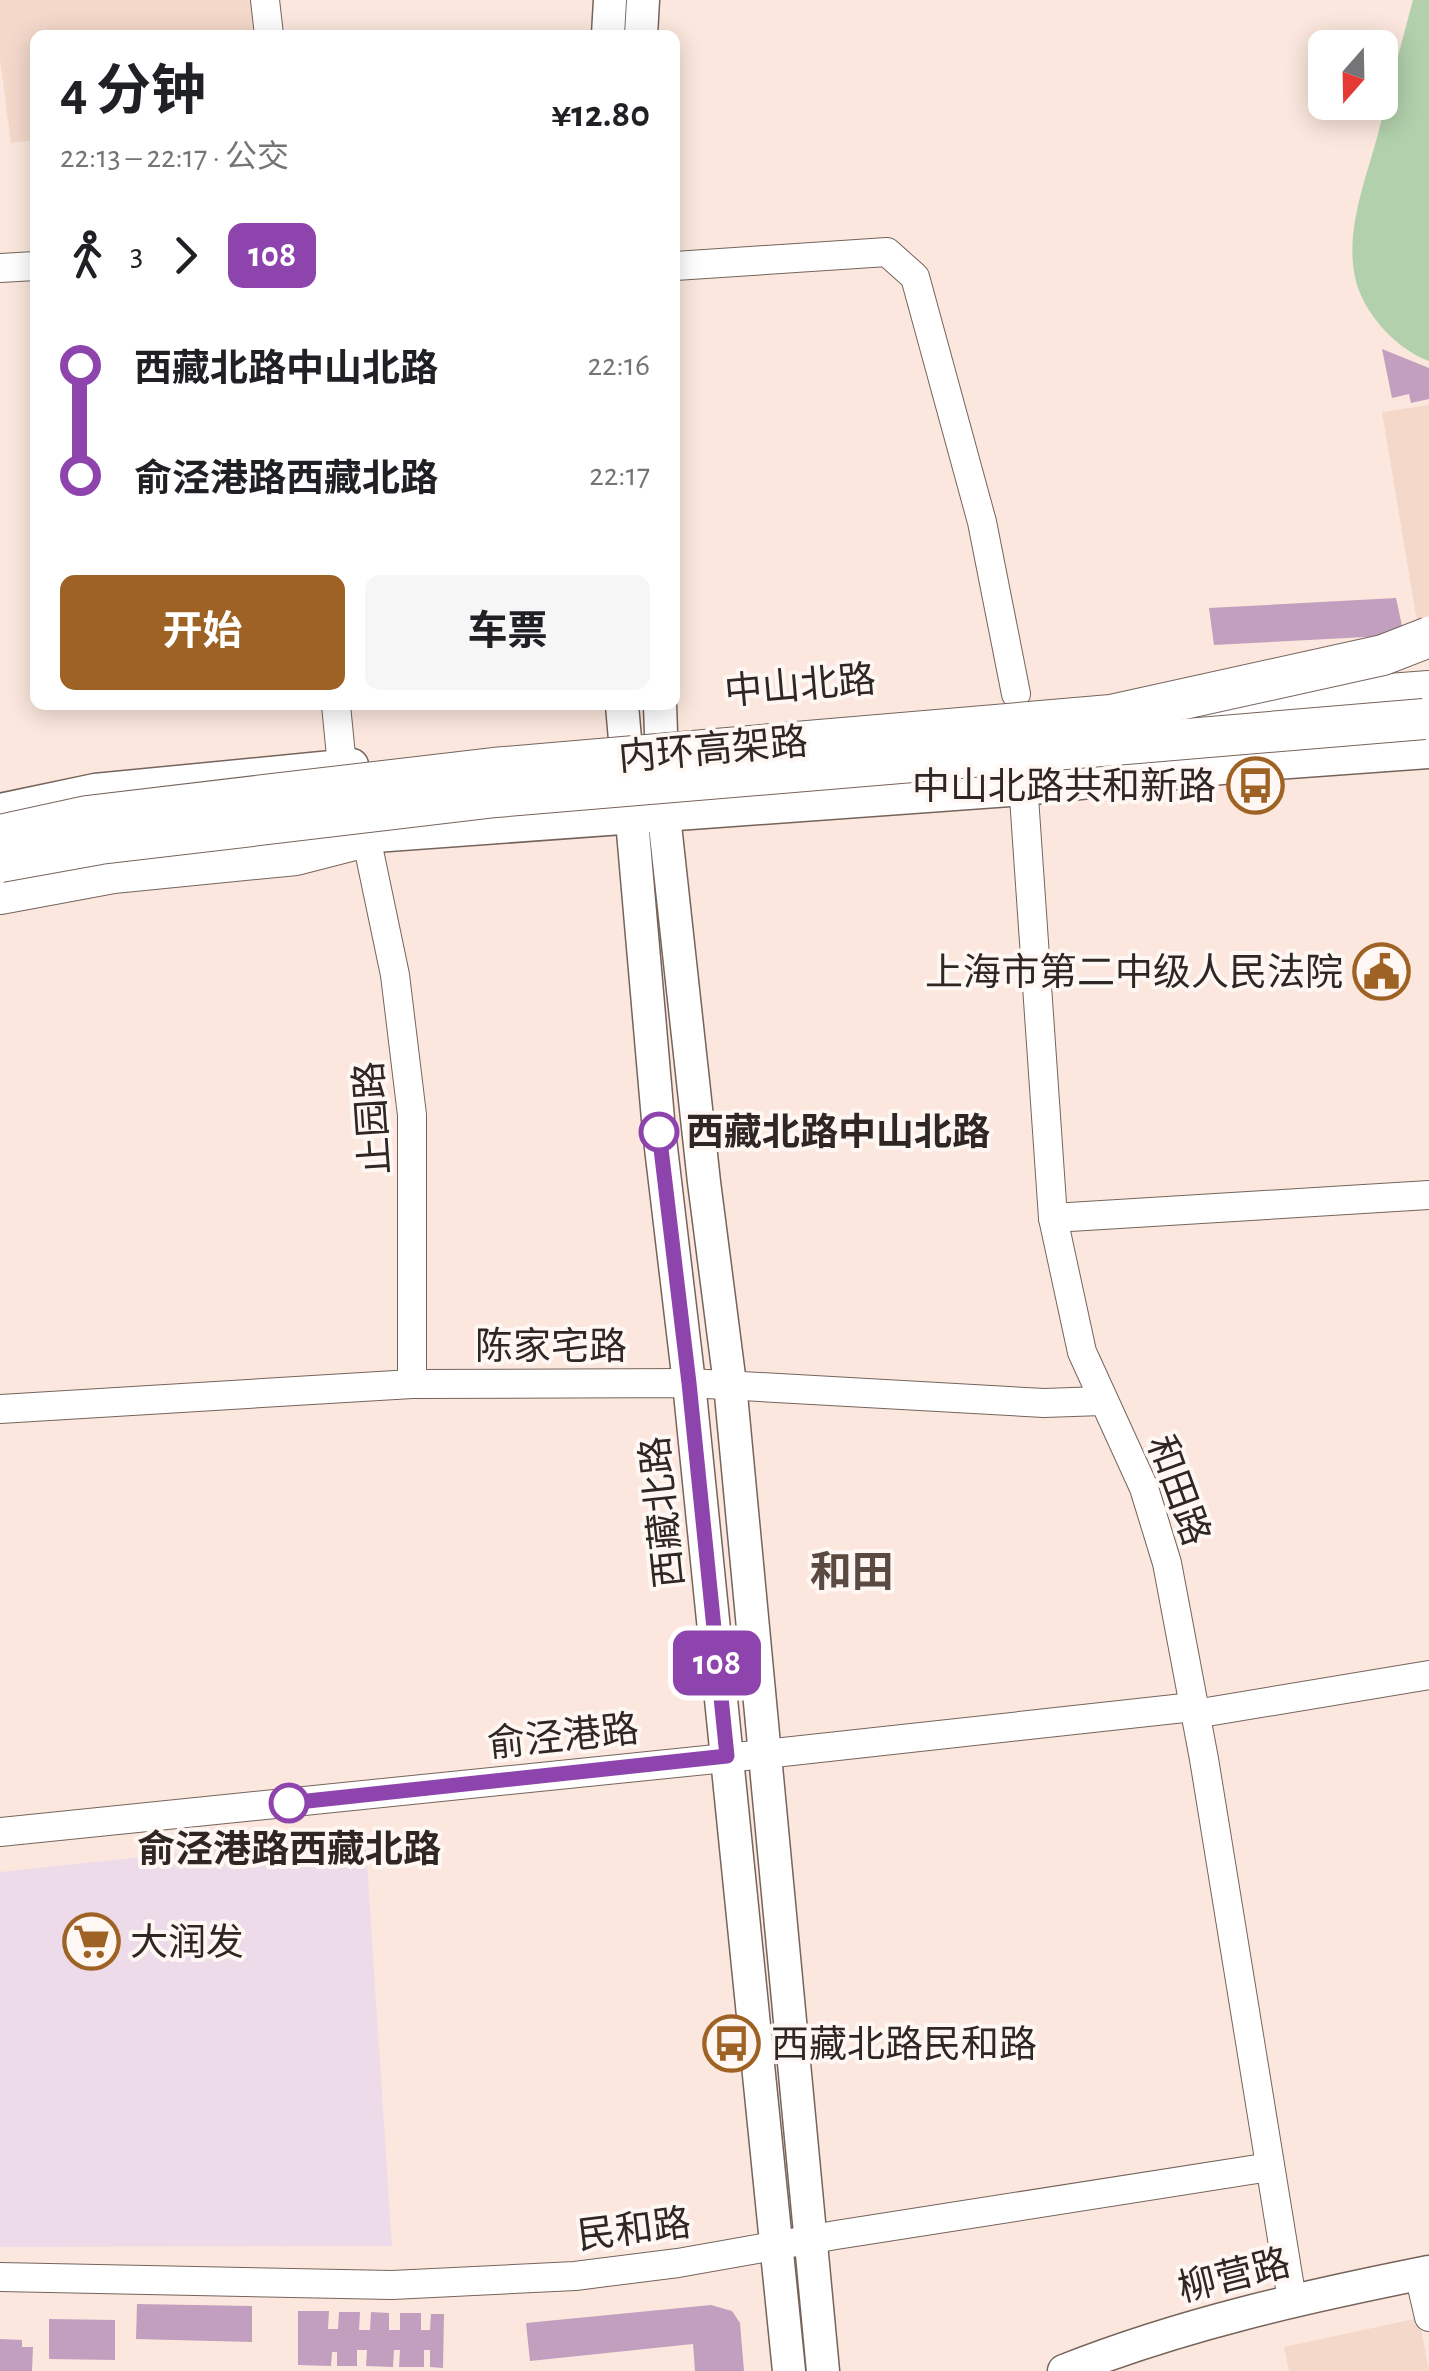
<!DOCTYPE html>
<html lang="zh">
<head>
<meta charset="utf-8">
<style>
  body { margin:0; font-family:"Alegreya Sans","Noto Sans SC",sans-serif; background:#f6f6f6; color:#202124; height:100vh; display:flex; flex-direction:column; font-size:38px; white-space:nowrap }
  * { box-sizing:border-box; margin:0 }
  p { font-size:32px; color:#757577 }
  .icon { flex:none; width:55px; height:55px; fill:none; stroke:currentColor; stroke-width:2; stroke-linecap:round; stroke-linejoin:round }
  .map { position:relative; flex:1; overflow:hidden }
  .panel { position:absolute; left:30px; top:30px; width:650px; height:680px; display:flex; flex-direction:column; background:#fff; border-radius:15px; box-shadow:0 5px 25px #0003 }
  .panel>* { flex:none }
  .badge { padding:0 20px; border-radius:15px; font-size:35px; line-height:65px }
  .needle { width:65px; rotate:200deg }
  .controls { position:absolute; left:1308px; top:30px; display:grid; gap:20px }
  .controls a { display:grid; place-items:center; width:90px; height:90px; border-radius:15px; background:#fff; box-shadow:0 5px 25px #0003; font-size:50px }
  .map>.badge { position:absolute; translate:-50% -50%; box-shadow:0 0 0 5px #fff }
  .legs { display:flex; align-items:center; gap:15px; height:110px; padding:0 30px; font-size:32px }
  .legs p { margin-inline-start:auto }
  .overview { display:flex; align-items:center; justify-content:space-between; height:170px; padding:0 30px }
  h1 { font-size:55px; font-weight:700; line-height:75px }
  .action { display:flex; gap:20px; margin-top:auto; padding:20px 30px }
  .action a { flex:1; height:115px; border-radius:15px; background:#9e6224; color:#fff; font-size:40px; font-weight:700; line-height:115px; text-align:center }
  .action a+a { background:#f6f6f6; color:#202124 }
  ul { padding:0 30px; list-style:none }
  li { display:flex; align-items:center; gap:35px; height:110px; font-size:38px }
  li i { display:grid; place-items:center; width:15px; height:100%; margin:0 12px; background:currentColor }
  li i::after { content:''; width:25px; height:25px; margin:-12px; border:8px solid; border-radius:50%; background:#fff }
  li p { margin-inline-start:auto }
  li:first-child i { background:linear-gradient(#0000 50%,currentColor 0) }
  li:last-child i { background:linear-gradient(currentColor 50%,#0000 0) }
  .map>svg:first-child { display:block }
</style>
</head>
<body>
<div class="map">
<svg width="1429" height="2371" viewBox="0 0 1429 2371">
  <rect width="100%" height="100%" fill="#fbe7dd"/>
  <polygon fill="#eedbea" points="365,1833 392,2246 0,2247 0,1872"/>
  <g fill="#f4d9cb">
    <polygon points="0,0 250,0 254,35 35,35 35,140 11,143 0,59"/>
    <polygon points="1429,405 1429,615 1417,622 1382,412"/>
    <polygon points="1419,2318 1429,2371 1289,2371 1284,2347"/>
  </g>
  <path fill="#b2d0ac" d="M 1413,0 L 1429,0 L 1429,361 C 1396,349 1362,312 1355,277 C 1345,230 1366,179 1378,134 C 1389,89 1401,45 1413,0 Z"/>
  <g fill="#c29fbe">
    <polygon points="1382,349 1429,368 1429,399 1411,403 1409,394 1392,398"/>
    <polygon points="1396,598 1404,635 1214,645 1209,608"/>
    <polygon points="137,2304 252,2306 252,2342 136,2339"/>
    <polygon points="711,2305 732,2311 740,2323 744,2371 695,2371 693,2344 530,2361 526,2323"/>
    <polygon points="298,2311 329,2311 328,2329 338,2329 339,2312 360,2312 359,2330 370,2330 371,2312 389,2313 389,2330 400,2330 400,2313 421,2313 421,2330 430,2330 431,2314 444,2314 443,2368 430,2367 430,2350 424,2350 424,2367 399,2367 400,2350 394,2350 393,2367 366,2366 367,2350 357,2350 357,2366 337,2366 337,2352 332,2352 331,2366 298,2365"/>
    <polygon points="49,2319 115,2320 115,2360 49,2359"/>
    <polygon points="0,2339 22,2340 22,2347 33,2347 32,2371 0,2371"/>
  </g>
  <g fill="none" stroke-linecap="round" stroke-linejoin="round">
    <defs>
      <g id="minor">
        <polyline points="265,0 269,35"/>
        <polyline points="675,266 887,252 915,277 982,522 1016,694"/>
        <polyline points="0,268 35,266"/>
        <polyline points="336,705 342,766"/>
        <polyline points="1022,768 1053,1218 1082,1352 1144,1488 1167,1563 1204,1759 1292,2300"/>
        <polyline points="369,851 395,975 412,1115 412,1384"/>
        <polyline points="1053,1218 1429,1195"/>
        <polyline points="0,1409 412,1384 689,1383 1044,1403 1102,1401"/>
        <polyline points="1195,1714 1429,1675"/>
        <polyline points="0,1832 765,1754 1193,1707"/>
        <polyline points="1419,2274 1429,2317"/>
        <polyline points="0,2277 392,2285 575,2276 678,2263 836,2235 1270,2167"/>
      </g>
      <g id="major">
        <polyline points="608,35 610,0"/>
        <polyline points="641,35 643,0"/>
        <polyline points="622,705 659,1131 689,1383 789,2371"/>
        <polyline points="660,705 664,816 704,1182 730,1384 823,2371"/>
        <polyline points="0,810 95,790 352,765"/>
        <polyline points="347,838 1023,789 1250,765 1429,752"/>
        <path d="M 1064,2371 C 1183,2324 1304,2297 1429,2272"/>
      </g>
      <g id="highway">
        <polyline points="1199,708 1429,691"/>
        <polyline points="0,894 113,873 296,855 370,836"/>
      </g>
    </defs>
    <use href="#minor" stroke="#75645c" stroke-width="30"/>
    <use href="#major" stroke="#75645c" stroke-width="35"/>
    <use href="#highway" stroke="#75645c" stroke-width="42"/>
    <use href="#minor" stroke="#fff" stroke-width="28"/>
    <use href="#major" stroke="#fff" stroke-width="32"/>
    <use href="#highway" stroke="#fff" stroke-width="40"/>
    <defs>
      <g id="highway-bridge">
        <polyline points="0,835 87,816 493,768 1111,715 1383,655 1429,637"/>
        <polyline points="0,862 100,844 496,797 1424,719"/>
      </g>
    </defs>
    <use href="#highway-bridge" stroke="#75645c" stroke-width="42" stroke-linecap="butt"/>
    <use href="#highway-bridge" stroke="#fff" stroke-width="40"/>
  </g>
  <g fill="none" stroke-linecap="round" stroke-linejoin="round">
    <defs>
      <polyline id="line-1" points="289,1803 727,1756 689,1383 659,1132"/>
    </defs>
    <use href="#line-1" stroke="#fff" stroke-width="22"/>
    <use href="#line-1" stroke="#8e44ad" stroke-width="15"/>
  </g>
  <defs>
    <symbol id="bus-ring" viewBox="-11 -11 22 22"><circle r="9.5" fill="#fff7f3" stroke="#9e6224" stroke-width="1.5"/><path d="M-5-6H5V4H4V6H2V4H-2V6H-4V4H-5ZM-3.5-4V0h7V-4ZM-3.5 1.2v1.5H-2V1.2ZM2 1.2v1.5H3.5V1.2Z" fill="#9e6224"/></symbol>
    <symbol id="civic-ring" viewBox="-11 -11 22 22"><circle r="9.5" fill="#fff7f3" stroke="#9e6224" stroke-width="1.5"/><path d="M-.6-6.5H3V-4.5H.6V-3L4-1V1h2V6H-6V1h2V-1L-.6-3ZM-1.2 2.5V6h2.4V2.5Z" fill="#9e6224"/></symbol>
    <symbol id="supermarket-ring" viewBox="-11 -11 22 22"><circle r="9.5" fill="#fff7f3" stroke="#9e6224" stroke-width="1.5"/><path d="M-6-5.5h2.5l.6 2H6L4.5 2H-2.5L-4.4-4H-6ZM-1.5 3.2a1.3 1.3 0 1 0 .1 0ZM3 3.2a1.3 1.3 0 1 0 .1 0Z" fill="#9e6224"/></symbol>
  </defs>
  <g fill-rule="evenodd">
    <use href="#bus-ring" x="1224" y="754" width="63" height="63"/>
    <use href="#civic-ring" x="1350" y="940" width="63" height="63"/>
    <use href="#supermarket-ring" x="60" y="1910" width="63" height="63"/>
    <use href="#bus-ring" x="700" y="2012" width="63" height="63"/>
  </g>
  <g fill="#fff" stroke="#8e44ad" stroke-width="5">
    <circle cx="659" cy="1132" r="18"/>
    <circle cx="289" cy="1803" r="18"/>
  </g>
  <g text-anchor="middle" stroke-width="8" stroke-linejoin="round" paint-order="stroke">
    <g font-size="38" fill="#2e2723" stroke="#fff7f3">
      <text transform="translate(800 685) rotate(-5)" y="13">中山北路</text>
      <text transform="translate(713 749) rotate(-5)" y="13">内环高架路</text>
      <text transform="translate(372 1118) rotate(-94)" y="13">止园路</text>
      <text x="551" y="1359">陈家宅路</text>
      <text transform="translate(1179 1490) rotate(70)" y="13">和田路</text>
      <text transform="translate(662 1512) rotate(-96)" y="13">西藏北路</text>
      <text transform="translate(563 1736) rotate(-6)" y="13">俞泾港路</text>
      <text transform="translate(634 2229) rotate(-7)" y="13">民和路</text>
      <text transform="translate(1234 2275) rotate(-14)" y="13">柳营路</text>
    </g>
    <g font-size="38" fill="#2e2723" stroke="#fff7f3" text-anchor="end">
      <text x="1216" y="799">中山北路共和新路</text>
      <text x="1343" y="985">上海市第二中级人民法院</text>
      <text x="130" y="1955" text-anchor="start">大润发</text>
      <text x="771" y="2057" text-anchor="start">西藏北路民和路</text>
    </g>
    <g font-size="38" font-weight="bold" fill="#2e2723" stroke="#fff7f3" text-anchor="start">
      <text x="686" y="1145">西藏北路中山北路</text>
      <text x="289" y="1862" text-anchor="middle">俞泾港路西藏北路</text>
    </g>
    <g font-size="42" font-weight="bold" fill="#5a4a42" stroke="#fff7f3">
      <text x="852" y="1586">和田</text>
    </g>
  </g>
</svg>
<div class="controls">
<a><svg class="needle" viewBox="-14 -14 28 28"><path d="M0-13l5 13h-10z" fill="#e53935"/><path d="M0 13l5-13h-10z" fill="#757577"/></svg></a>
</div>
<b class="badge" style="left:717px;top:1663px;background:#8e44ad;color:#fff">108</b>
<section class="panel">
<div class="overview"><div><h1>4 分钟</h1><p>22:13 – 22:17 · 公交</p></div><b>¥12.80</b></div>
<div class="legs"><svg class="icon" aria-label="walk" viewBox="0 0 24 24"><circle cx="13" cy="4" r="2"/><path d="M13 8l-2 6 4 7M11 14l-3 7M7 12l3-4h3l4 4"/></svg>3<svg class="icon" aria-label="forward" viewBox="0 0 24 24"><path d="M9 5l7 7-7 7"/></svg><b class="badge" style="background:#8e44ad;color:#fff">108</b></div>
<ul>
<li><i style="color:#8e44ad"></i><b>西藏北路中山北路</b><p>22:16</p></li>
<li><i style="color:#8e44ad"></i><b>俞泾港路西藏北路</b><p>22:17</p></li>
</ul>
<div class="action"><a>开始</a><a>车票</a></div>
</section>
</div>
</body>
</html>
